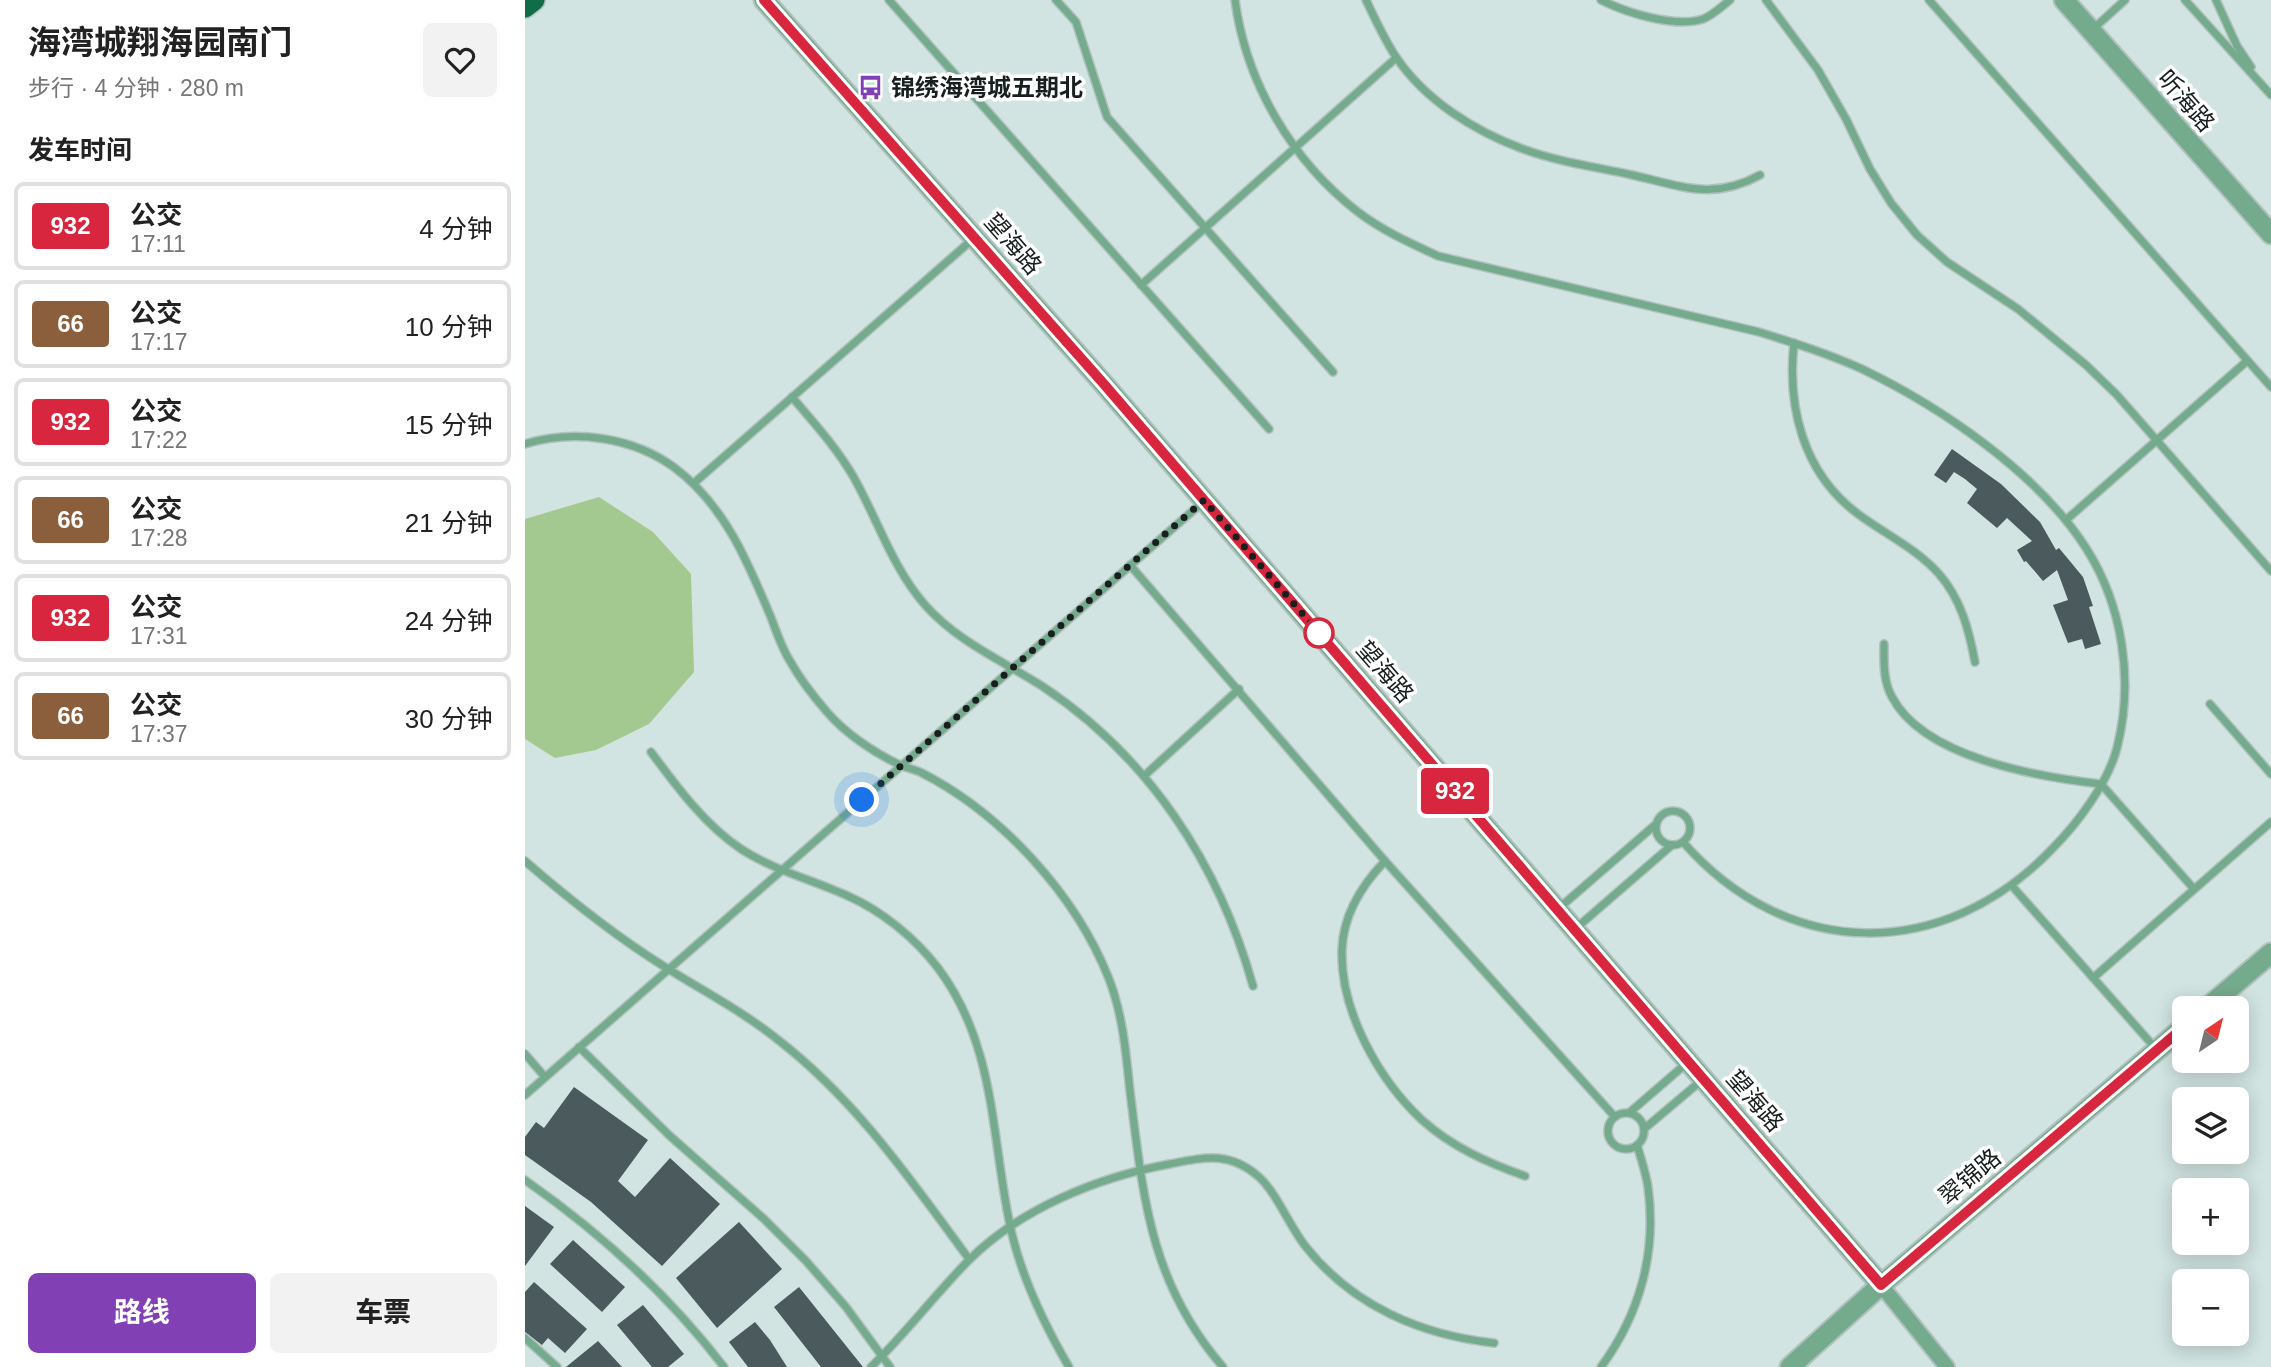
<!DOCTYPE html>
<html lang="zh">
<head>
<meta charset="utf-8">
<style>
  body { margin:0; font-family:Arial,"Noto Sans SC",sans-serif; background:#f2f2f2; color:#222; height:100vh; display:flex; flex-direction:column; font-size:26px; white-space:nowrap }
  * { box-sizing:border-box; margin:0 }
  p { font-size:23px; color:#767676 }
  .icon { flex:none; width:38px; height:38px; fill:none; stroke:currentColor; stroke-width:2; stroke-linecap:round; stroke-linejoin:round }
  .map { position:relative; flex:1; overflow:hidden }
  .drawer { display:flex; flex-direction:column; background:#fff; width:525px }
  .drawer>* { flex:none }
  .badge { padding:0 14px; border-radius:5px; font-size:24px; line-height:46px }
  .needle { width:46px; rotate:35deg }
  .tools { position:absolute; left:1647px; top:996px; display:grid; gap:14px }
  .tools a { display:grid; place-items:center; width:77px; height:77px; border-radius:10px; background:#fff; box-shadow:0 4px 18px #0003; font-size:35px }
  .you { position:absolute; width:35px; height:35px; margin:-18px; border:5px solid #fff; border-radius:50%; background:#1a73e8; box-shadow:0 0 0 10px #1a73e833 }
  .map>.badge { position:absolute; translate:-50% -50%; box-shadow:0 0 0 4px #fff }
  h2 { padding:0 28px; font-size:26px; line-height:63px }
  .round { display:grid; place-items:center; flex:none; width:74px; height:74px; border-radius:10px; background:#f2f2f2 }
  .head { display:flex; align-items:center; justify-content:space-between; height:119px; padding:0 28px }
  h1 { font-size:33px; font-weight:700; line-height:52px }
  .cta { display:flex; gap:14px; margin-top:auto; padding:14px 28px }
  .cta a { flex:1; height:80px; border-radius:10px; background:#8240b5; color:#fff; font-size:28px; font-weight:700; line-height:80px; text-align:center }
  .cta a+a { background:#f2f2f2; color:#222 }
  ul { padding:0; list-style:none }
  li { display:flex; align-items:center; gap:21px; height:88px; margin:0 14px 10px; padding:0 14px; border:4px solid #e0e0e0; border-radius:10px }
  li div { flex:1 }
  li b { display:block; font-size:26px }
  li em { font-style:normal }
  li .badge { min-width:77px; font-weight:700; text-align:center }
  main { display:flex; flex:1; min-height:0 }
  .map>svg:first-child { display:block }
</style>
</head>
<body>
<main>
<section class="drawer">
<div class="head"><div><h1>海湾城翔海园南门</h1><p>步行 · 4 分钟 · 280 m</p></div><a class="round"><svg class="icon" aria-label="heart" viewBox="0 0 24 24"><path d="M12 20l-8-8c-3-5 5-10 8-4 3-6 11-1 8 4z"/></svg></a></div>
<h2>发车时间</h2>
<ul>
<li><span class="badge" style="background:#d7263d;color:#fff">932</span><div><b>公交</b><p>17:11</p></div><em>4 分钟</em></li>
<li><span class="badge" style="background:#8b5e3c;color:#fff">66</span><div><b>公交</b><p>17:17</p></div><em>10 分钟</em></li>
<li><span class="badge" style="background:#d7263d;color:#fff">932</span><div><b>公交</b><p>17:22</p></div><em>15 分钟</em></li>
<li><span class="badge" style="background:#8b5e3c;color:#fff">66</span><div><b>公交</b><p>17:28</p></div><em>21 分钟</em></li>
<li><span class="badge" style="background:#d7263d;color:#fff">932</span><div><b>公交</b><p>17:31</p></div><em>24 分钟</em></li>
<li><span class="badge" style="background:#8b5e3c;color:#fff">66</span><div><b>公交</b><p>17:37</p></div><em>30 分钟</em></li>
</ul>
<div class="cta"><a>路线</a><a>车票</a></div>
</section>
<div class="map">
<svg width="1746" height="1367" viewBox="0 0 1746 1367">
  <rect width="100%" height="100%" fill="#d1e4e1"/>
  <polygon fill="#a4c990" points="74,497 128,532 166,574 169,672 124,724 71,750 30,758 0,739 0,519"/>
  <g fill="#4a5a5d">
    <polygon points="1427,449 1476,484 1515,522 1531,550 1534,548 1558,577 1568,606 1564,607 1576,644 1560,649 1557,639 1543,643 1528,605 1543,600 1532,570 1518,581 1501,561 1499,562 1492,550 1507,541 1482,518 1472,528 1442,503 1452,489 1440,479 1429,472 1421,483 1409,475"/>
    <polygon points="49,1087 123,1140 93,1181 110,1197 145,1158 195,1204 137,1266 66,1202 0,1155 0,1137 11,1122 19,1128"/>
    <polygon points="0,1206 29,1227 0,1266"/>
    <polygon points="214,1222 257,1269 192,1328 151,1278"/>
    <polygon points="48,1240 100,1287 77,1312 25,1264"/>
    <polygon points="9,1282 62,1329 40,1353 23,1338 17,1345 0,1332 0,1292"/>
    <polygon points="274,1287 338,1367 296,1367 249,1307"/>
    <polygon points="118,1305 159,1354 143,1367 127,1367 92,1325"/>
    <polygon points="230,1322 245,1340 262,1367 223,1367 204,1342"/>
    <polygon points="73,1341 97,1367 41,1367"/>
  </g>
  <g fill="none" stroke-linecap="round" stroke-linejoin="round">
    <defs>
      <g id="service">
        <polyline points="364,0 744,429"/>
        <polyline points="531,0 551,22 582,117 808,372"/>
        <path d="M 710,0 C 721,83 767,161 833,212 C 858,231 885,243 913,256 L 1234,332 C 1269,343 1304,354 1337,369 C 1416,407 1513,473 1561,548 C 1598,606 1609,681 1592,748 C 1583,783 1552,824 1527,849 C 1418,963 1262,961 1158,842"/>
        <path d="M 841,0 C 850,19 859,39 871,57 C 900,100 949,131 998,149 C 1033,162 1071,167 1107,175 C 1156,186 1188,201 1235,175"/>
        <path d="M 1076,0 C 1102,13 1150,28 1178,19 C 1188,15 1196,7 1205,0"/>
        <polyline points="1241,0 1293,70 1321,119 1345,169 1366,203 1392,235 1422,262 1493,309 1561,365 1592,395 1746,571"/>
        <polyline points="1404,0 1746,387"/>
        <polyline points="1660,0 1746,95"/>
        <polyline points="1691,0 1712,46 1726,67"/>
        <polyline points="1567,30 1600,0"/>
        <polyline points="616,285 871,58"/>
        <path d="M 1269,343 C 1262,407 1278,473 1333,514 C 1360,534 1392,549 1414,574 C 1436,599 1444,630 1450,662"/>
        <path d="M 267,397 C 289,423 311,447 328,476 C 353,520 367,567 400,605 C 433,642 476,660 517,686 C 624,757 694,864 728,986"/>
        <path d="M 0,444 C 50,429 108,437 150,468 C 199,505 222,560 245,615 C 251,630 256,647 265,661 C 275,679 289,697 302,712 C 320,733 348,752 373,764 C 381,768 389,769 397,773 C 477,814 551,895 584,979 C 598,1015 601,1054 605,1091 C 618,1196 625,1283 698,1367"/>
        <polyline points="169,483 448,239"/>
        <polyline points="1541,520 1722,361"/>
        <polyline points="605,565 860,861 1090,1117"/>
        <path d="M 1359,644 C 1359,662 1358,681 1367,697 C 1399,758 1514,777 1576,784 L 1669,889"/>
        <polyline points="1685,704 1746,774"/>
        <path d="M 126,752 C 152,787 180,825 216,849 C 248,870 288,880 323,896 C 357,911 390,938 413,968 C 471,1045 466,1136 485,1225 C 495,1274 519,1324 544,1367"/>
        <polyline points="619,776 714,689"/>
        <circle cx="1148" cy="828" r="17"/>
        <path d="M 0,861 C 45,900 90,936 140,967 C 178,991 217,1011 252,1039 C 331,1100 386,1180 444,1259"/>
        <path d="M 860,861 C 837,885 818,915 817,950 C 815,1011 854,1080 897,1120 C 927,1147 963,1163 1000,1176"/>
        <polyline points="1487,886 1632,1050"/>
        <polyline points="1033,909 1130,825"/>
        <polyline points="1050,929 1147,845"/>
        <polyline points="1568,978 1746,822"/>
        <polyline points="54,1047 145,1136 238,1218 281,1261 321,1307 365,1367"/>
        <polyline points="0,1054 20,1077"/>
        <polyline points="0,1095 679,501"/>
        <polyline points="1104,1113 1163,1062"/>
        <circle cx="1101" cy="1131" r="18"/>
        <polyline points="1119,1129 1177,1080"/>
        <path d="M 0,1180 C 76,1233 142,1293 199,1367"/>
        <polyline points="0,1338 32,1367"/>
        <path d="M 346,1367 C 380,1334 409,1296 442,1262 C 494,1209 573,1177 645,1164 C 680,1157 705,1151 734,1177 C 751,1192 765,1227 781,1247 C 828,1306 896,1335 969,1343"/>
        <path d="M 1076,1367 C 1115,1314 1132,1252 1123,1187 C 1121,1173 1116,1159 1112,1145"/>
      </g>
      <polyline id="minor" points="1356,1285 1422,1367"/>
      <g id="tertiary">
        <polyline points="239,0 577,382 1356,1285"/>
        <polyline points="1539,0 1746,234"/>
        <polyline points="1682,1008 1746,953"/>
        <polyline points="1265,1367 1356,1285 1659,1027"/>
      </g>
      <polyline id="trunk" points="0,7 9,0"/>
    </defs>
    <use href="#service" stroke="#b0c1be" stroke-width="10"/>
    <use href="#minor" stroke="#b0c1be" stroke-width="18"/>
    <use href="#tertiary" stroke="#b0c1be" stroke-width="23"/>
    <use href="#trunk" stroke="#b0c1be" stroke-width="24"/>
    <use href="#service" stroke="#75ab8d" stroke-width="7"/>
    <use href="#minor" stroke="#75ab8d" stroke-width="14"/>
    <use href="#tertiary" stroke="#75ab8d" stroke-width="19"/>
    <use href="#trunk" stroke="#106d47" stroke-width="21"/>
  </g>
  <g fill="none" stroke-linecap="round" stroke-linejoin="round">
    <defs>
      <polyline id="line" points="239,0 578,383 1356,1285 1659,1027"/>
    </defs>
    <use href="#line" stroke="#fff" stroke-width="16"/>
    <use href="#line" stroke="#d7263d" stroke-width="10"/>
    <polyline stroke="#181f1e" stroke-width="7" stroke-dasharray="0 12.6" points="337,800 679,500 794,633"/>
  </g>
  <defs>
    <symbol id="bus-bare" viewBox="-9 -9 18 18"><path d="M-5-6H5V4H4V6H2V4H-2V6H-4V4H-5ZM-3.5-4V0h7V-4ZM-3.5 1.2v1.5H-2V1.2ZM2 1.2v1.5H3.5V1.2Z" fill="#8240b5" stroke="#fff" stroke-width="2.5" paint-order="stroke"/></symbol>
  </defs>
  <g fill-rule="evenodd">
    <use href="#bus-bare" x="328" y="70" width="35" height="35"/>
  </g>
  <circle fill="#fff" stroke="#d7263d" stroke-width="3.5" cx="794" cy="633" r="14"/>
  <g text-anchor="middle" stroke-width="7" stroke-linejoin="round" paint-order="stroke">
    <g font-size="24" font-weight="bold" fill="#181f1e" stroke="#fff" text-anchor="start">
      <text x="366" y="96">锦绣海湾城五期北</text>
    </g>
    <g font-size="24" fill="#181f1e" stroke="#fff">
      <text transform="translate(1661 101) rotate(49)" y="8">听海路</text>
      <text transform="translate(488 244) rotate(49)" y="8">望海路</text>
      <text transform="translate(860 672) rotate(49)" y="8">望海路</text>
      <text transform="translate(1230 1101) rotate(49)" y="8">望海路</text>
      <text transform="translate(1445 1177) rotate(-40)" y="8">翠锦路</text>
    </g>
  </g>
</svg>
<div class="tools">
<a><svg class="needle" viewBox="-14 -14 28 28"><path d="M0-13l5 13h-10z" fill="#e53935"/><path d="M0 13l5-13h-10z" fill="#767676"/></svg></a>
<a><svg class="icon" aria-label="layers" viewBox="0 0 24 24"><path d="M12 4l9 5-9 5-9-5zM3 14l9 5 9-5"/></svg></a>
<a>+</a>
<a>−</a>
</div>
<div class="you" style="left:337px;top:800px"></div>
<b class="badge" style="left:930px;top:791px;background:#d7263d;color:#fff">932</b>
</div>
</main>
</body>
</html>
